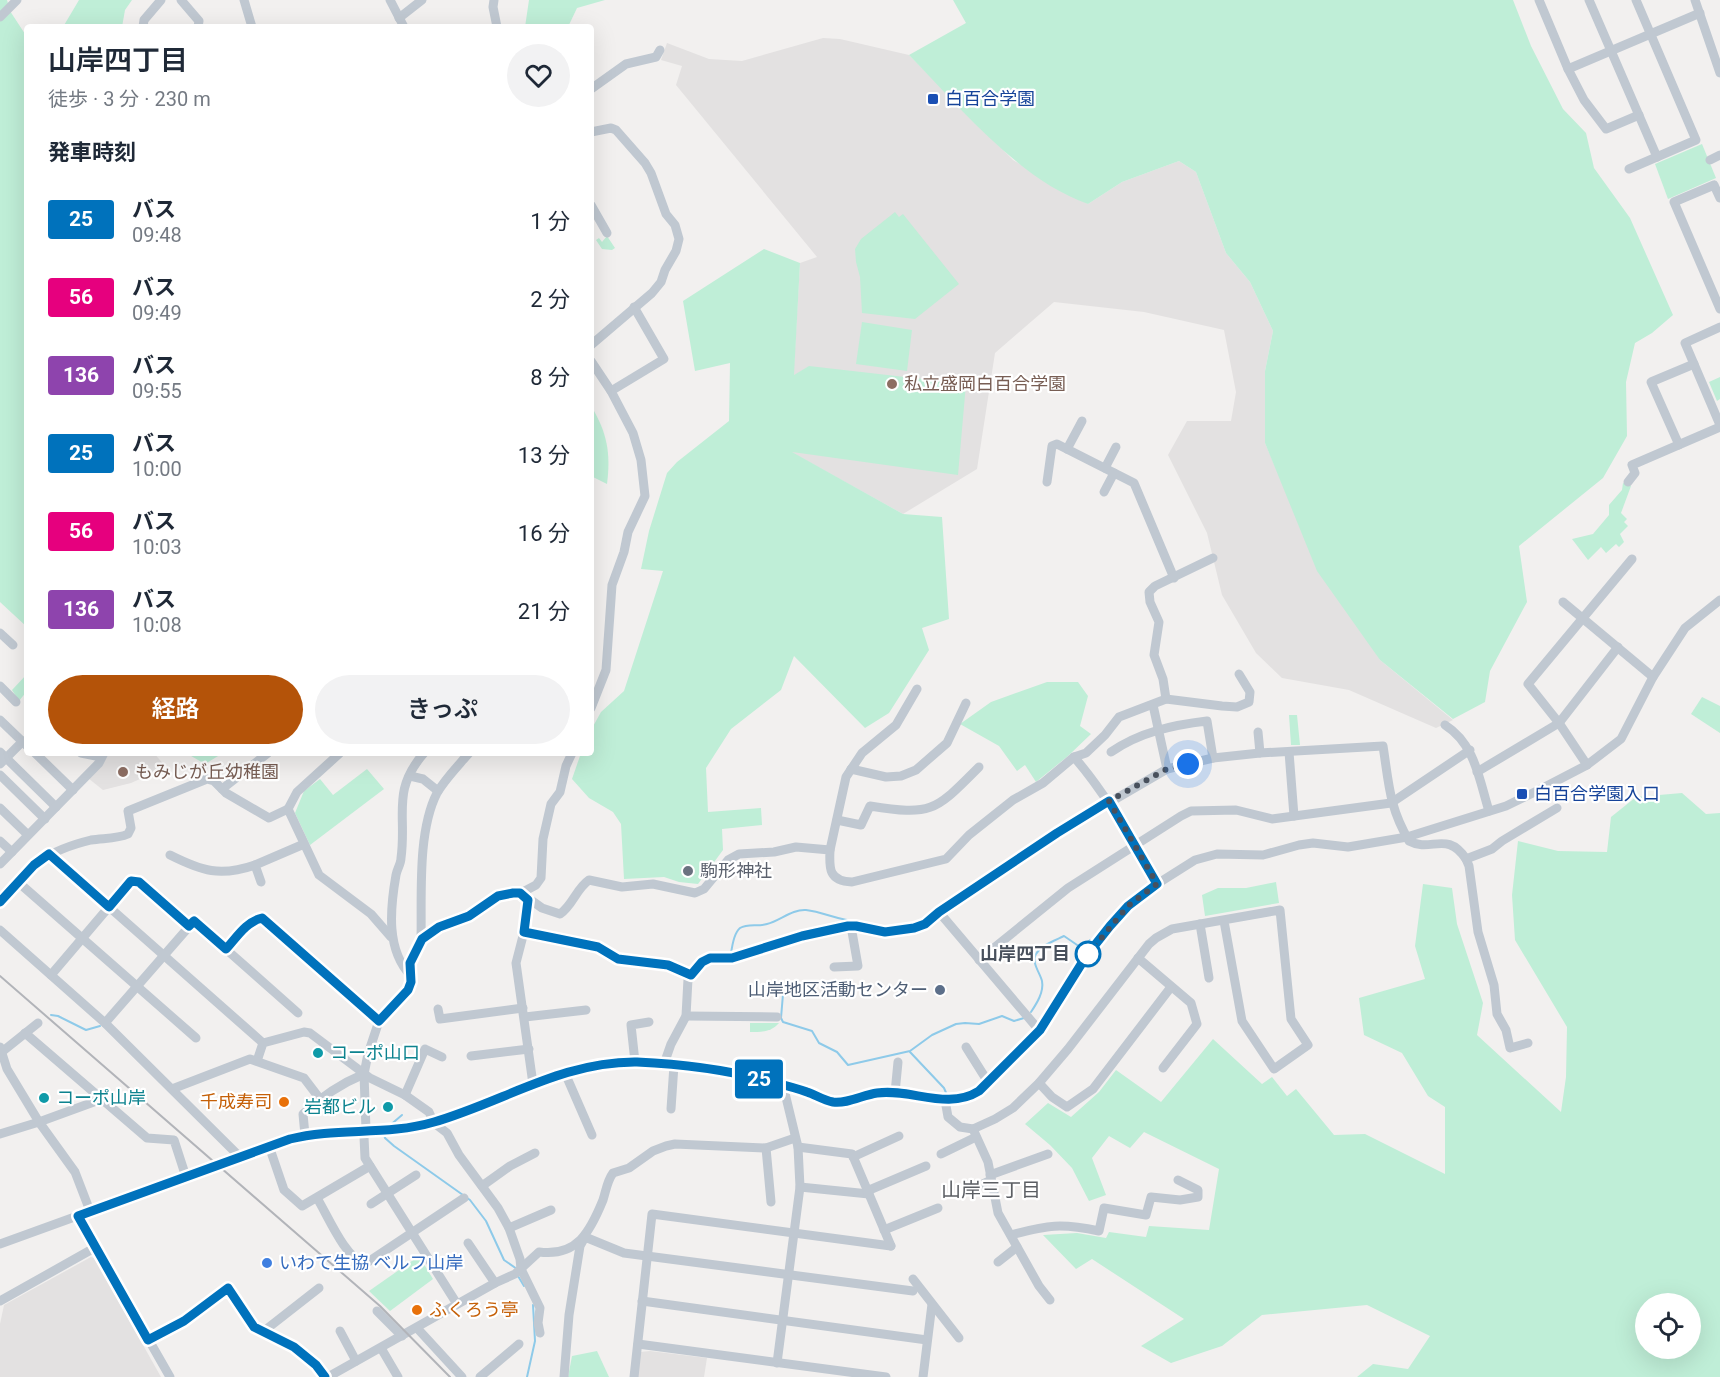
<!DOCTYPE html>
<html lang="ja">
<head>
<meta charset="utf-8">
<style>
  body { margin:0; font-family:Roboto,"Noto Sans JP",sans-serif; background:#f2f2f3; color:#1f2937; height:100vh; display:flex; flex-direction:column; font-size:22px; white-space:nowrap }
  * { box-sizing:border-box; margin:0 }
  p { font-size:20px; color:#747a83 }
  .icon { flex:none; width:33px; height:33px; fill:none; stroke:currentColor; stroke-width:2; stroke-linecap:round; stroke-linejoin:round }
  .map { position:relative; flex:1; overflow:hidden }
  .drawer { position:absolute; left:24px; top:24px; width:570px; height:732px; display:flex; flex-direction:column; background:#fff; border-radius:6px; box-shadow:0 6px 24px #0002 }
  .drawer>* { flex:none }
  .badge { padding:0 12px; border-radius:4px; font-size:21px; line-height:39px }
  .buttons { position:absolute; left:1635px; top:1293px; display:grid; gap:12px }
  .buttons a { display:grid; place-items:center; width:66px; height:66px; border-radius:50%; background:#fff; box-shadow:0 6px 24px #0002; font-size:30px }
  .you { position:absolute; width:30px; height:30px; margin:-15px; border:4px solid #fff; border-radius:50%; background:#1a73e8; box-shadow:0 0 0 9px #1a73e833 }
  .map>.badge { position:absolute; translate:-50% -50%; box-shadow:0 0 0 3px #fff }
  h2 { padding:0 24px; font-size:22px; line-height:54px }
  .round { display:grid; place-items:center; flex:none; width:63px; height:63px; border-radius:32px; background:#f2f2f3 }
  .overview { display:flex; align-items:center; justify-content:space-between; height:102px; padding:0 24px }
  h1 { font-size:28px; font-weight:600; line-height:45px }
  .button { display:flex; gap:12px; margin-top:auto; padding:12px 24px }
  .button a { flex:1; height:69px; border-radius:36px; background:#b45309; color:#fff; font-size:24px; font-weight:600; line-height:69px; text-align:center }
  .button a+a { background:#f2f2f3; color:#1f2937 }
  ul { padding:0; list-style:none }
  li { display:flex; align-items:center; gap:18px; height:78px; padding:0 24px }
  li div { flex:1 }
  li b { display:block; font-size:22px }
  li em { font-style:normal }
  li .badge { min-width:66px; font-weight:700; text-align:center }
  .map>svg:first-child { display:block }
</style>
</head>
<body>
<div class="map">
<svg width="1720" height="1377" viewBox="0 0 1720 1377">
  <rect width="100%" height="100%" fill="#f2f0ef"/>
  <g fill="#e3e1e1">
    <polygon points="823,38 840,39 909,55 1013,160 1088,204 1122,182 1179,161 1196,172 1226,253 1250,282 1273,331 1265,371 1265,443 1286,492 1380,660 1453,720 1436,728 1349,690 1282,678 1256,653 1222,595 1207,533 1168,455 1187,421 1231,421 1236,392 1224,330 1144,312 1054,302 995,353 977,469 903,514 789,451 800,263 817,257 676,85 682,66 661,60 667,43 709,59 742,61"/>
    <polygon points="107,753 154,753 164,765 158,771 131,783 103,790 88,778"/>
    <polygon points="91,1257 94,1258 161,1377 0,1377 0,1324 4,1305"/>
    <polygon points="650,1351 707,1358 704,1377 637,1377 640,1352"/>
  </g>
  <g fill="#bfeed7" fill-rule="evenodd">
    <polygon points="0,0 7,0 10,11 27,37 27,627 0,602"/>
    <polygon points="79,0 132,0 125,10 122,27 63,27"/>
    <polygon points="529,0 605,0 577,8 568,27 525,27"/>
    <path d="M 953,0 L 1513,0 L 1531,46 L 1563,109 L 1586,133 L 1594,168 L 1630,218 L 1673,315 L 1652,333 L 1635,343 L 1626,382 L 1627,436 L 1603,478 L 1519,546 L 1527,602 L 1490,671 L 1485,702 L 1453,719 L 1380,660 L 1317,571 L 1265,443 L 1265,371 L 1273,331 L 1250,282 L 1226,253 L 1196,172 L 1179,161 L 1122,182 L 1088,204 C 1018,179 960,107 909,55 L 966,23 Z"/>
    <polygon points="1702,144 1716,178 1668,199 1655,164"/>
    <polygon points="895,212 899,217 903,214 959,284 915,319 862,313 860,277 856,262 855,249 861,239"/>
    <polygon points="607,236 615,248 612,250 602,249 596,240 599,238 602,242"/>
    <polygon points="764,249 800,263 794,375 809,366 966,384 958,475 792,452 903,514 942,517 949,619 922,628 929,650 889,713 865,728 794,656 781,690 731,729 706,768 708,812 761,808 762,825 722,829 723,850 698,884 679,882 664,877 624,879 621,824 613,812 589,798 572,779 581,753 591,753 591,730 601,712 624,691 663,571 641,569 649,531 667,473 677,462 729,421 730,363 695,371 683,301"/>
    <polygon points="862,322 912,330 907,371 856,364"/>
    <polygon points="1720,377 1720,399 1717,401 1709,382"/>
    <path d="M 591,406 C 607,432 611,453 607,484 L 591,476 Z"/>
    <polygon points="1623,483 1631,486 1621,513 1627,519 1624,522 1628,526 1620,534 1624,542 1619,547 1616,544 1606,553 1601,547 1588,560 1572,539 1593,534 1609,515 1609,505 1622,490"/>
    <polygon points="27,674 27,691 19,701 12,690"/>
    <polygon points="1047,682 1078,682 1088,696 1080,726 1091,734 1068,756 1036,782 1025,765 1017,771 999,746 960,724 991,702"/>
    <polygon points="1702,697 1720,706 1720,733 1691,714"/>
    <polygon points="1289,715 1297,715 1300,745 1291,745"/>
    <polygon points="186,753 223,753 205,764"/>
    <polygon points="367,769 384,789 310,845 295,813 304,791 320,779 333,795"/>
    <path d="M 1682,793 L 1706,814 L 1720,813 L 1720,1377 L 1357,1377 L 1373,1364 L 1408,1369 L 1430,1336 L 1367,1305 L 1262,1315 L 1222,1346 L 1171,1363 L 1141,1346 L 1184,1319 L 1092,1259 L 1076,1269 L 1043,1235 L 1077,1233 L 1106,1238 L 1109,1232 L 1146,1237 L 1149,1226 L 1209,1230 L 1219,1169 L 1144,1132 L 1130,1148 L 1109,1136 L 1092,1158 L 1106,1195 L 1089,1201 L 1072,1168 L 1050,1145 L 1025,1124 L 1048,1103 L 1071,1117 L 1099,1092 L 1116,1070 L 1161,1102 L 1213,1039 L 1262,1084 L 1272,1077 L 1287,1096 L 1296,1089 L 1334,1135 L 1365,1134 L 1445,1174 L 1445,1107 L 1428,1096 L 1402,1053 L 1364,1035 L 1359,998 L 1425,979 L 1415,946 L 1423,884 L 1452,888 L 1457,924 L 1483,1003 L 1477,1035 L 1561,1112 L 1566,1077 L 1567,1027 L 1515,940 L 1512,895 L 1518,841 L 1558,851 L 1607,852 L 1611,817 L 1636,797 ZM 1646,1304 L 1690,1304 L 1690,1348 L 1646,1348 Z"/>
    <polygon points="1276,882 1279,903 1205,916 1202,895 1218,888 1246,888"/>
    <path d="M 750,1023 L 779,1023 C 771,1032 762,1032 750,1032 Z"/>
    <polygon points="419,1256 433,1279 390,1311 369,1291"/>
    <polygon points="597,1351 609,1377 568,1377 572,1356"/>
  </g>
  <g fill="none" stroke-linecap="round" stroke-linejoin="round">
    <g stroke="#8ecae9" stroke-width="2">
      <path d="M 731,954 C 732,946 734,933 740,928 C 748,923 758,927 767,924 C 780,921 792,909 806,910 C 825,912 841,922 860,921"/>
      <polyline points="783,994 781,1018 783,1022 812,1031 819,1043 837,1052 848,1065 910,1051 932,1035 956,1024 965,1023 979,1024 1002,1016 1014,1021 1024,1018"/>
      <path d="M 1031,1012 C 1037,1003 1044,992 1042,981 C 1040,973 1031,962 1036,954 C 1041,945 1056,940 1064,936 L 1083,949 L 1090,940"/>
      <polyline points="51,1015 58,1016 86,1030 100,1026"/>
      <polyline points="910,1052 944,1088 947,1095"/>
      <polyline points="388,1127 402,1115"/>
      <polyline points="384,1134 385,1138 394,1146 470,1200 486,1221 504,1260 517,1269"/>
      <polyline points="518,1276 524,1286"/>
      <polyline points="527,1377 535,1341 533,1305"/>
    </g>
    <g stroke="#c0c8d1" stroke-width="9">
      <polyline points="181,0 199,21 198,27"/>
      <polyline points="244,0 252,27"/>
      <polyline points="390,0 404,27"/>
      <polyline points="494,0 493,7 497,27"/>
      <polyline points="1539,0 1568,69 1584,100 1606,129 1639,115"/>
      <polyline points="1589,0 1657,157"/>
      <polyline points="1695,0 1720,73"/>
      <polyline points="0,17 17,0"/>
      <polyline points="399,18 422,0"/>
      <polyline points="143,27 144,20 161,0"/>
      <polyline points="1568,69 1700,13"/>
      <polyline points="591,89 626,64 656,57 660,50"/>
      <polyline points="591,132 611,128 616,130 645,163 651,173 666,214 675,225 679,239 676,251 665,270 661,282 652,293 591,345"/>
      <polyline points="1710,160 1720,155"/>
      <polyline points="1629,169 1696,140 1636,0"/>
      <polyline points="1720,198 1714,185 1674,202 1720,309"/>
      <polyline points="591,205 607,233"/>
      <polyline points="1720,327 1685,343 1720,425"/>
      <polyline points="591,361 611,391 633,433 641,460 645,496 628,532 624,552 612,585 606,670 591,708"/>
      <polyline points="611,391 664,359 634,307"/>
      <polyline points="1679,445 1651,382 1694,364"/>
      <polyline points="1067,449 1082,421"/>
      <polyline points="1105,468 1116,447"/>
      <polyline points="1047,482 1052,446 1057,444 1134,483 1174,578"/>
      <polyline points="1628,482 1635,473 1632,465 1720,427"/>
      <polyline points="1104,492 1114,473"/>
      <polyline points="1563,602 1653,677"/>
      <polyline points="0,633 13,645"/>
      <polyline points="0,686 16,702"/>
      <polyline points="1166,699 1163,679 1154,655 1159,622 1150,602 1149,592 1155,586 1213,558"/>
      <polyline points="1153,705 1167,769"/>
      <polyline points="0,720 27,746"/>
      <path d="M 1445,725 C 1475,744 1479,779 1489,811"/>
      <polyline points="1258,732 1260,753"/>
      <polyline points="0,752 56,807"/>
      <path d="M 1111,752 C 1140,732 1173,725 1207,721 L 1213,758"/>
      <polyline points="1289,752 1294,816"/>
      <polyline points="35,753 73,790"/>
      <polyline points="81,753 101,757"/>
      <polyline points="1074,757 1086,753 1105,735 1119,717 1166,699 1222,706 1237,707 1249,702 1250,692 1239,674"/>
      <polyline points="0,764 23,741 27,742"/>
      <polyline points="1587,765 1559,723 1528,684 1632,559"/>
      <polyline points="851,769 886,777 901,776 916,770 947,743 966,703"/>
      <polyline points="1477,772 1559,723 1618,647"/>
      <polyline points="0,775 45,819"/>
      <polyline points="410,776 423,779 438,791"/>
      <polyline points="222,789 268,753"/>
      <polyline points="0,808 28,835"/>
      <polyline points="288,809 297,792 340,753"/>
      <path d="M 837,820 L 861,825 L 870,806 C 933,816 935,811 979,767"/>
      <polyline points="0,841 12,852"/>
      <polyline points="830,850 846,777 862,753 896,725 917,689"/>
      <polyline points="49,854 263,1043"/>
      <path d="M 170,855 C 202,871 220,877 255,865"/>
      <polyline points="1466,859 1469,866 1478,932 1494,985 1497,1014 1506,1030 1510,1048 1528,1043"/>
      <polyline points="0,864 99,763 104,753"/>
      <polyline points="18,882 196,1038"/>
      <polyline points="261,882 255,865 304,844"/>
      <path d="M 521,893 L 542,908 L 560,914 C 573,905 576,889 589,880 L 622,887 L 653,884 L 695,893 L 704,889 L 728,860 L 739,854 L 774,852 L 796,847 L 830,850 C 829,869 829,881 852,882 L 946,859 L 969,835 L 1013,800 L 1043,783 L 1074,757 C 1108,796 1131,840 1157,884"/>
      <polyline points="528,900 524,932 516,963 533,1084"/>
      <path d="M 0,902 C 32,866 42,852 91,840 C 103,838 117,839 128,834 L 131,828 L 128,811 L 207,779 L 214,781 L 226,793 L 269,818 L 288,809 L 319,875 L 371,914 L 391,937"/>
      <polyline points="939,912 1039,1030"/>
      <polyline points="1200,924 1209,978"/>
      <polyline points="0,930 105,1023 241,1158"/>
      <polyline points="524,932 598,947 618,959 668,965 691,975"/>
      <path d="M 421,941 C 422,897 417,832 437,793 C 445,779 458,766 469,753"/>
      <polyline points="226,949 249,924 253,920 262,918 379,1021"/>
      <polyline points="1138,958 1191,1003 1197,1024 1163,1068"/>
      <polyline points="979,960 1068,888 1181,816 1191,811 1236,810 1272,819 1391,803 1470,750"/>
      <polyline points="834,967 858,966 851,926"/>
      <polyline points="51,975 131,881 139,882 189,926"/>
      <path d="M 411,976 C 386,950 390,909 396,875 C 397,869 401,864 401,858 C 407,815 391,791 424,753"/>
      <polyline points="438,1009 440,1019 523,1008"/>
      <polyline points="686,1016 777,1017"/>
      <polyline points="525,1017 586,1010"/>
      <polyline points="105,1023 194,921 298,1013"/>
      <polyline points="25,1033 147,1138 174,1140 186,1177"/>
      <polyline points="0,1047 7,1069 39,1122 75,1172 90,1211"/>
      <polyline points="966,1047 988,1082"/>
      <polyline points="3,1051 38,1023"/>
      <polyline points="471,1056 529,1049"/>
      <polyline points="257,1061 263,1043 304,1032 310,1033 370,1078 405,1095 429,1112 434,1123 447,1133 459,1155 498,1208 509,1228 520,1259 521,1269 540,1308 538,1323 540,1333"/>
      <polyline points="635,1062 631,1025 649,1022"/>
      <path d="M 664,1064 L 671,1044 L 686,1016 L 688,979 L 702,962 L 709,958 L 732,958 L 802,936 L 848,926 L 856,926 L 885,932 L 914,928 L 922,925 L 1057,833 L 1167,769 L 1213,758 L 1260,753 L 1383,746 C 1389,784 1389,807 1409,841 C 1431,853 1447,830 1466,859 L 1492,849 L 1502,841 L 1557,808"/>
      <polyline points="565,1073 592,1135"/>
      <polyline points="1039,1083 1052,1097 1067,1107 1093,1089 1171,987"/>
      <polyline points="172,1089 250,1059 304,1078 320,1099"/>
      <polyline points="895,1093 898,1062"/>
      <polyline points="405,1095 425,1049 442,1057"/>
      <polyline points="945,1100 948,1117 960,1127 973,1129 995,1119 1013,1108 1039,1083 1068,1049 1149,944 1156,938 1172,929 1280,910 1291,1019 1308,1045 1274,1069 1242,1021 1224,921"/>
      <polyline points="671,1109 674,1065"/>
      <polyline points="973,1129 988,1162 998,1213 1039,1286 1050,1300"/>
      <polyline points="0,1134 39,1122 102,1099"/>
      <path d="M 305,1135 L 303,1114 C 322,1096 340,1084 364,1074"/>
      <polyline points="269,1146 284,1190 302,1206 370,1166"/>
      <polyline points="798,1147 852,1154 891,1246"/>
      <polyline points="766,1148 771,1202"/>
      <polyline points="941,1154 976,1137"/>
      <polyline points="853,1157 899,1136"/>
      <polyline points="990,1175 1048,1154"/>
      <polyline points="482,1186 510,1166 535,1153"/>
      <polyline points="800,1187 869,1194"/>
      <polyline points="970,1190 991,1180"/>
      <polyline points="867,1191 926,1166"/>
      <path d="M 317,1198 C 328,1216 345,1258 365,1264 L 464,1198"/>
      <polyline points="371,1204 416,1175"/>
      <polyline points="78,1216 170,1377"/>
      <polyline points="509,1228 551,1210"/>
      <polyline points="884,1230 938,1208"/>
      <path d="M 1011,1235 C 1048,1225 1061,1223 1099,1231 L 1104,1208 L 1146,1215 L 1151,1197 L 1180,1200 L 1198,1197 L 1198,1190 L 1178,1180"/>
      <polyline points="468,1243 495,1283"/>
      <path d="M 0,1244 L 290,1139 C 337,1127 387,1136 434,1122 C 503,1103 564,1061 638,1062 C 682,1064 729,1070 772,1082 C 784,1085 796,1088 807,1092 C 816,1095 823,1100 833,1102 C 847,1104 863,1095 877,1093 C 911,1088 947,1111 979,1091 L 1039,1030 L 1087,955 L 1110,926 L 1128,906 L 1157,884 L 1195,860 L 1217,854 L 1263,855 L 1299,845 L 1313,843 L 1348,847 L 1407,837 L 1506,806 L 1539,790 L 1587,765 L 1621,739 L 1653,677 L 1685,628 L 1720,600"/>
      <polyline points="998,1262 1017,1247"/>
      <polyline points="913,1279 959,1338"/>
      <polyline points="0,1301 96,1247"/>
      <polyline points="642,1301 927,1340"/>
      <polyline points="457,1304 365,1158 364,1137 366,1130 364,1074 368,1054 379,1021 408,989 411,982 410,963 415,951 421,941 439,927 469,916 498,896 513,893 521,893 536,885 541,878 543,839 551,804 560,792 566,766 572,753"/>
      <polyline points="377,1311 402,1336"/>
      <polyline points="417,1328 462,1377"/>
      <polyline points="264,1331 319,1288"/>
      <polyline points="340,1331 356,1361"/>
      <polyline points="149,1340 184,1321 228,1288 254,1327 294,1347 316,1365 325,1377"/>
      <polyline points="638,1344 886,1377"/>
      <polyline points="381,1348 398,1377"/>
      <polyline points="777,1363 800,1187 798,1147 783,1085"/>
      <path d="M 328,1377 L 495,1283 L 515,1274 L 539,1252 C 577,1257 590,1232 603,1200 C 606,1191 607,1181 613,1173 L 629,1168 L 653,1151 L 666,1146 L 675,1144 L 766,1148 L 795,1138"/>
      <polyline points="480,1377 519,1344"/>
      <polyline points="564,1377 569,1315 580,1246 585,1237 624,1253 913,1291"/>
      <polyline points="634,1377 652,1214 891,1246"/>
      <polyline points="923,1377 932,1304"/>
    </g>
    <polyline stroke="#b2b4b9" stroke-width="2" points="0,976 380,1306 450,1377"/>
  </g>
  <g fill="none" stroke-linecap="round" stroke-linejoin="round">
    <defs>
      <path id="line" d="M 0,902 L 34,865 L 49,854 L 109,907 L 131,881 L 139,882 L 189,926 L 194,921 L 226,949 C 237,937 246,922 262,918 L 379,1021 L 408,990 L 411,982 L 410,963 L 422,939 L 439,927 L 469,916 L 498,896 L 513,893 L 520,893 L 528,900 L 524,932 L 598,947 L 618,959 L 668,965 L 691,975 L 702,962 L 710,958 L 732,958 L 802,936 L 848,926 L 856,926 L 885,932 L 914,928 L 925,924 L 939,912 L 1057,833 L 1109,801 L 1157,884 L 1128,906 L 1110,926 L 1087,955 L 1040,1030 L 979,1091 C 947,1111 911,1088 877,1093 C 863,1095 847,1104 833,1102 C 823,1100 816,1095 807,1092 C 796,1088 784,1085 772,1082 C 729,1070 682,1064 637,1062 C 563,1061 503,1102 434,1122 C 387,1136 337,1127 290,1139 L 78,1216 L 148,1340 L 184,1321 L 228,1288 L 254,1327 L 294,1347 L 316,1365 L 325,1377"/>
    </defs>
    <use href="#line" stroke="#fff" stroke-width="14"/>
    <use href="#line" stroke="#0072bc" stroke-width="9"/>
    <polyline stroke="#48505c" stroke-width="6" stroke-dasharray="0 10.8" points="1088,954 1128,906 1157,884 1109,801 1167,769 1188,764"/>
  </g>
  <g fill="#1a4fb4" stroke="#fff" stroke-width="2">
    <rect x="927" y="93" width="12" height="12" rx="3"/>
    <rect x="1516" y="788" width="12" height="12" rx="3"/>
  </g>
  <g fill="#8d6e63" stroke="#fff" stroke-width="2">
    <circle cx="892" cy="384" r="6"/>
    <circle cx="123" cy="772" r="6"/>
  </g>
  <circle fill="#6b7280" stroke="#fff" stroke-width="2" cx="688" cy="871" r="6"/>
  <circle fill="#fff" stroke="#0072bc" stroke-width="3" cx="1088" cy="954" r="12"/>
  <circle fill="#5c6f8a" stroke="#fff" stroke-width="2" cx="940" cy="990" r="6"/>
  <g fill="#0f9aa8" stroke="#fff" stroke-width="2">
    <circle cx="318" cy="1053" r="6"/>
    <circle cx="44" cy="1098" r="6"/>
    <circle cx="388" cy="1107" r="6"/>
  </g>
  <g fill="#e8710a" stroke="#fff" stroke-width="2">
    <circle cx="284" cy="1102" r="6"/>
    <circle cx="417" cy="1310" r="6"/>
  </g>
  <circle fill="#3f7fe0" stroke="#fff" stroke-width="2" cx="267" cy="1263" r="6"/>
  <g text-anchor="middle" stroke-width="4.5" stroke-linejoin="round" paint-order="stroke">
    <g font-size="18" fill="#164399" stroke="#fff" text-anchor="start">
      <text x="945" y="105">白百合学園</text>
      <text x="1534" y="800">白百合学園入口</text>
    </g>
    <g font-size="18" fill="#785e54" stroke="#fff" text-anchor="start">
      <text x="904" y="390">私立盛岡白百合学園</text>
      <text x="135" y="778">もみじが丘幼稚園</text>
    </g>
    <g font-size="18" fill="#5b616d" stroke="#fff" text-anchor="start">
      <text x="700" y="877">駒形神社</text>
    </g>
    <g font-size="18" font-weight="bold" fill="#48505c" stroke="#fff" text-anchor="end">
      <text x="1070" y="960">山岸四丁目</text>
    </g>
    <g font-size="18" fill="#4e5e75" stroke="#fff" text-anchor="end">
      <text x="928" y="996">山岸地区活動センター</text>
    </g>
    <g font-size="18" fill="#0d838f" stroke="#fff" text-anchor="start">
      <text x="330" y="1059">コーポ山口</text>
      <text x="56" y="1104">コーポ山岸</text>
      <text x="376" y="1113" text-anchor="end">岩都ビル</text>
    </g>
    <g font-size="18" fill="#c56008" stroke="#fff" text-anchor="end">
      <text x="272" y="1108">千成寿司</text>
      <text x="429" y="1316" text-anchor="start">ふくろう亭</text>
    </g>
    <g font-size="18" fill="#366cbe" stroke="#fff" text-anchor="start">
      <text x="279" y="1269">いわて生協 ベルフ山岸</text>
    </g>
    <g font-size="20" fill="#5c5f64" stroke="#fff">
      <text x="991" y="1197">山岸三丁目</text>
    </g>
  </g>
</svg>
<div class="buttons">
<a><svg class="icon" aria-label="locate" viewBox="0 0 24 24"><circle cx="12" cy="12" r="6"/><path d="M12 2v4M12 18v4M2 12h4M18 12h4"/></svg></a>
</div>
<div class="you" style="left:1188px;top:764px"></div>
<b class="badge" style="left:759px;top:1079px;background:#0072bc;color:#fff">25</b>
<section class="drawer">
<div class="overview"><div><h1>山岸四丁目</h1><p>徒歩 · 3 分 · 230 m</p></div><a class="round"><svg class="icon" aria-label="heart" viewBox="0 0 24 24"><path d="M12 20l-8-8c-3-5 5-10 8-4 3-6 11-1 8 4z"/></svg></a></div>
<h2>発車時刻</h2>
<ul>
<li><span class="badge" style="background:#0072bc;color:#fff">25</span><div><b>バス</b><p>09:48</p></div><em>1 分</em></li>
<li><span class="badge" style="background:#e6007e;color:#fff">56</span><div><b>バス</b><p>09:49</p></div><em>2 分</em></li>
<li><span class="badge" style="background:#8e44ad;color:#fff">136</span><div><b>バス</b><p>09:55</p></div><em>8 分</em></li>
<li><span class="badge" style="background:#0072bc;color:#fff">25</span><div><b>バス</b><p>10:00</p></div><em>13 分</em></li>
<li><span class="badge" style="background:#e6007e;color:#fff">56</span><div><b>バス</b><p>10:03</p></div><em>16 分</em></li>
<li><span class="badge" style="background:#8e44ad;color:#fff">136</span><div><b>バス</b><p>10:08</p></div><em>21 分</em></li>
</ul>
<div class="button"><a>経路</a><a>きっぷ</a></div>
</section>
</div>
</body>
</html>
